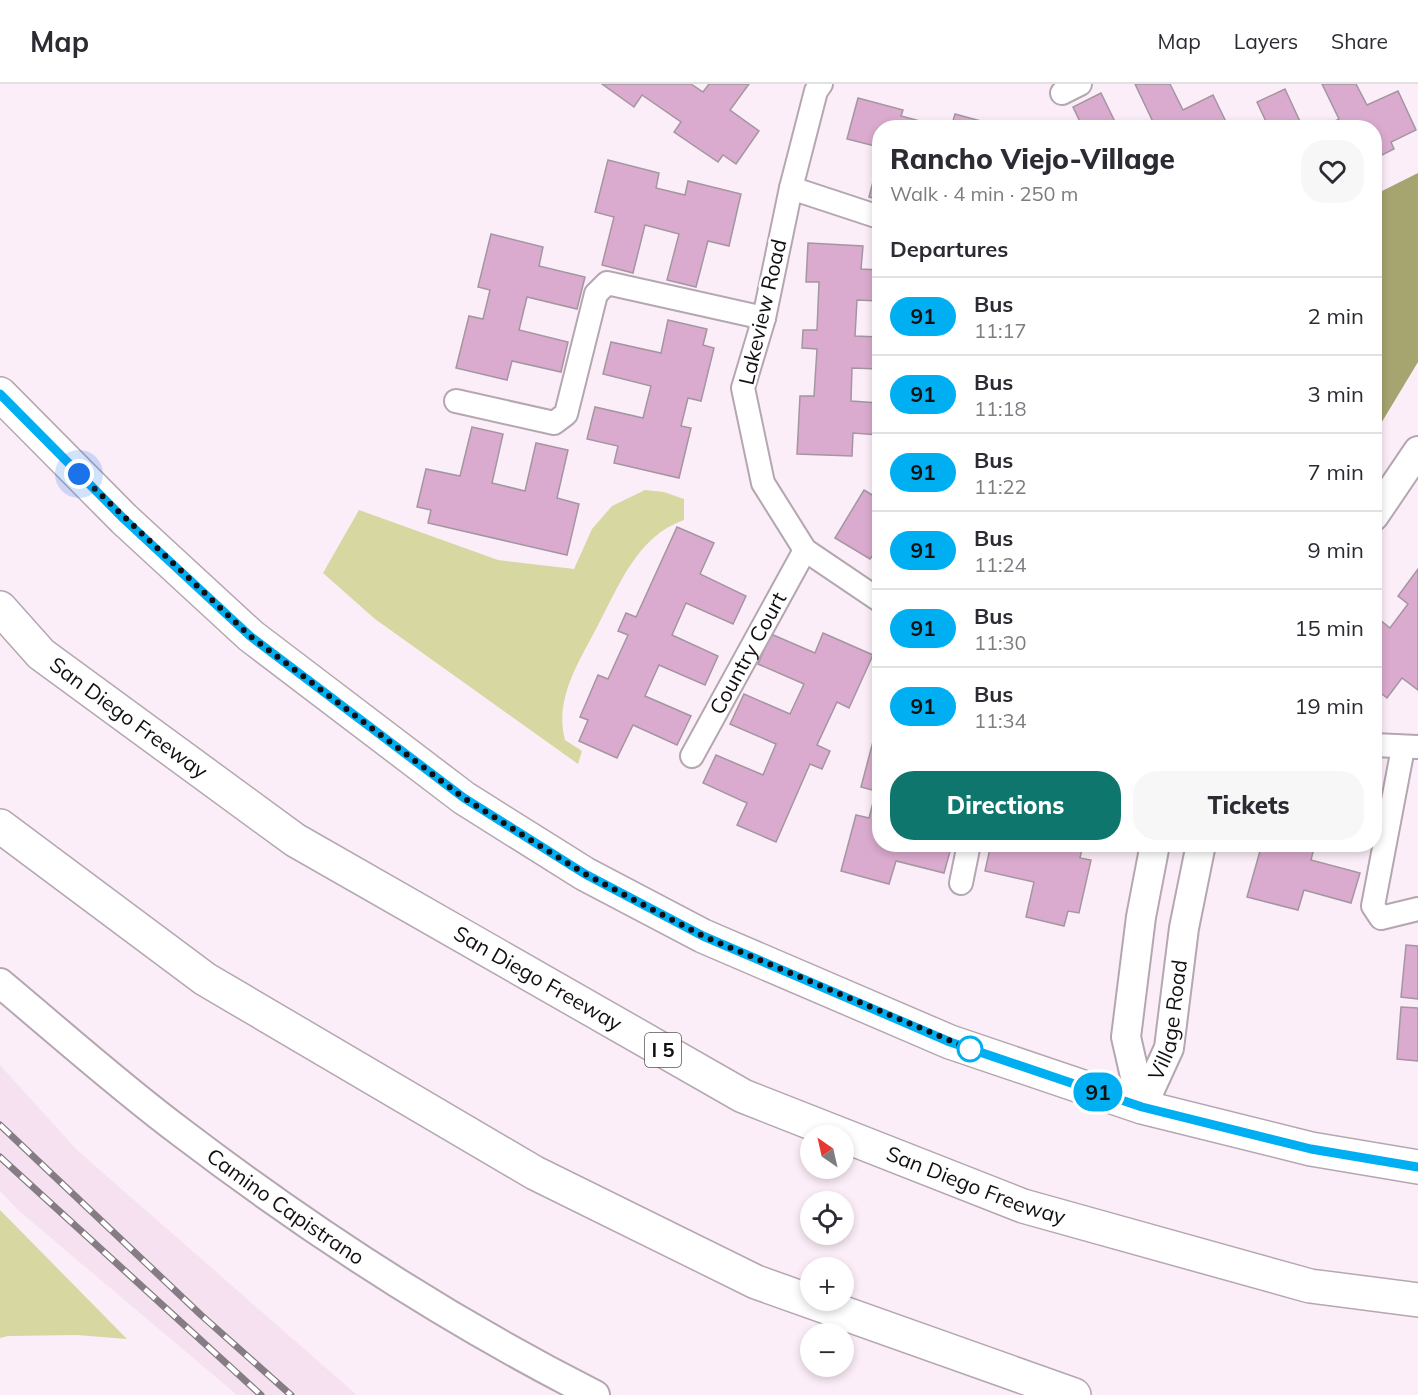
<!DOCTYPE html>
<html lang="en">
<head>
<meta charset="utf-8">
<style>
  body { margin:0; font-family:Mulish,sans-serif; background:#f7f7f7; color:#2b2b33; height:100vh; display:flex; flex-direction:column; font-size:22px; white-space:nowrap }
  * { box-sizing:border-box; margin:0 }
  p { font-size:20px; color:#7c7c81 }
  .icon { flex:none; width:33px; height:33px; fill:none; stroke:currentColor; stroke-width:2; stroke-linecap:round; stroke-linejoin:round }
  .map { position:relative; flex:1; overflow:hidden }
  .panel { position:absolute; left:872px; top:36px; width:510px; height:732px; display:flex; flex-direction:column; background:#fff; border-radius:24px; box-shadow:0 3px 9px #0003 }
  .panel>* { flex:none }
  .badge { padding:0 12px; border-radius:20px; font-size:21px; line-height:39px }
  .needle { width:39px; rotate:326deg }
  .controls { position:absolute; left:800px; top:1041px; display:grid; gap:12px }
  .controls a { display:grid; place-items:center; width:54px; height:54px; border-radius:50%; background:#fff; box-shadow:0 3px 9px #0003; font-size:30px }
  .you { position:absolute; width:30px; height:30px; margin:-15px; border:4px solid #fff; border-radius:50%; background:#1a73e8; box-shadow:0 0 0 9px #1a73e833 }
  .map>.badge { position:absolute; translate:-50% -50%; box-shadow:0 0 0 3px #fff }
  h2 { padding:0 18px; font-size:22px; line-height:54px }
  .round { display:grid; place-items:center; flex:none; width:63px; height:63px; border-radius:24px; background:#f7f7f7 }
  .overview { display:flex; align-items:center; justify-content:space-between; height:102px; padding:0 18px }
  h1 { font-size:28px; font-weight:800; line-height:45px }
  .primary-button { display:flex; gap:12px; margin-top:auto; padding:12px 18px }
  .primary-button a { flex:1; height:69px; border-radius:24px; background:#0f766e; color:#fff; font-size:24px; font-weight:800; line-height:69px; text-align:center }
  .primary-button a+a { background:#f7f7f7; color:#2b2b33 }
  ul { padding:0; list-style:none }
  li { display:flex; align-items:center; gap:18px; height:78px; padding:0 18px; border-top:2px solid #e1e1e2 }
  li div { flex:1 }
  li b { display:block; font-size:22px }
  li em { font-style:normal }
  li .badge { min-width:66px; font-weight:700; text-align:center }
  header { display:flex; align-items:center; gap:36px; box-sizing:border-box; height:84px; padding:0 30px; background:#fff; border-bottom:2px solid #e1e1e2 }
  header strong { font-size:28px }
  nav { display:flex; gap:33px; margin-inline-start:auto; font-size:21px }
  .map>svg:first-child { display:block }
</style>
</head>
<body>
<header>
<strong>Map</strong>
<nav><a>Map</a><a>Layers</a><a>Share</a></nav>
</header>
<div class="map">
<svg width="1418" height="1311" viewBox="0 0 1418 1311">
  <rect width="100%" height="100%" fill="#fceef8"/>
  <polygon fill="#f6e1f0" points="0,981 77,1066 357,1311 237,1311 19,1127 0,1107"/>
  <g fill="#d7d7a2">
    <path d="M 645,406 L 664,408 L 684,415 L 684,436 C 637,452 619,502 597,543 C 579,578 554,615 565,656 L 582,667 L 578,680 L 375,535 L 323,489 L 359,426 L 498,476 L 574,485 L 592,445 L 612,422 Z"/>
    <polygon points="0,1126 127,1255 77,1251 8,1252 0,1254"/>
  </g>
  <polygon fill="#a6a570" points="1418,89 1418,278 1374,351 1374,111"/>
  <g fill="#daabce" stroke="#a496a0" stroke-width="1.5">
    <polygon points="602,0 691,0 703,8 709,0 749,0 730,26 759,47 736,80 723,71 718,78 674,48 681,38 642,11 634,23"/>
    <polygon points="1135,0 1170,0 1183,26 1213,11 1229,44 1147,44 1154,40"/>
    <polygon points="1322,0 1356,0 1367,21 1398,7 1416,46 1391,58 1394,65 1374,75 1374,44 1322,44 1339,35"/>
    <polygon points="1285,5 1303,44 1269,44 1257,18"/>
    <polygon points="1101,9 1118,44 1083,44 1073,23"/>
    <polygon points="858,14 903,26 901,32 946,44 879,44 879,63 847,55"/>
    <polygon points="955,30 992,40 991,44 951,44"/>
    <polygon points="879,75 879,116 869,113"/>
    <polygon points="608,76 659,89 656,104 685,111 688,97 741,110 729,162 708,157 696,203 667,196 679,150 645,141 633,189 602,181 614,133 595,128"/>
    <polygon points="491,150 543,163 539,182 585,193 577,225 527,213 519,246 568,258 561,288 512,277 507,296 456,284 469,232 483,235 490,206 478,203"/>
    <polygon points="808,159 863,162 861,185 879,186 879,217 857,216 855,252 879,253 879,285 852,284 851,317 879,319 879,351 853,349 852,372 797,370 800,312 814,312 817,265 802,264 803,246 817,246 819,198 806,198"/>
    <polygon points="668,236 707,245 703,261 714,264 701,317 688,314 681,342 691,344 679,394 614,379 618,362 587,355 595,323 643,334 651,302 603,290 611,258 661,269"/>
    <polygon points="472,343 503,350 492,399 525,407 536,359 568,366 557,414 579,420 567,471 428,439 431,426 417,423 426,385 460,392"/>
    <polygon points="864,406 879,415 879,463 870,475 835,454"/>
    <polygon points="677,443 714,459 700,490 746,512 733,540 686,519 672,551 718,572 705,601 659,581 645,612 691,632 677,661 633,641 617,674 579,657 588,636 580,633 598,591 608,595 628,551 618,547 626,529 636,533"/>
    <polygon points="1418,485 1418,606 1402,594 1387,614 1374,604 1374,542 1379,535 1390,544 1408,520 1398,512"/>
    <polygon points="823,549 873,571 849,624 837,618 817,661 830,667 822,685 810,680 776,758 737,741 747,719 703,699 716,671 763,691 776,660 730,640 744,610 790,630 804,600 758,580 771,550 815,569"/>
    <polygon points="875,650 879,651 879,760 952,760 944,789 896,777 889,800 841,787 856,731 869,734 876,707 861,703"/>
    <polygon points="991,760 1019,760 1041,766 1042,760 1083,760 1080,774 1091,776 1079,829 1068,827 1064,842 1026,833 1034,798 985,787"/>
    <polygon points="1262,760 1276,763 1277,760 1315,760 1311,776 1360,789 1351,819 1304,806 1298,826 1247,813"/>
    <polygon points="1406,861 1418,862 1418,915 1401,913"/>
    <polygon points="1401,923 1418,924 1418,977 1397,975"/>
  </g>
  <g fill="none" stroke-linecap="round" stroke-linejoin="round">
    <defs>
      <g id="minor">
        <polyline points="821,0 816,7 791,104 764,234 743,304 763,399 805,466 879,516"/>
        <polyline points="1062,9 1080,0"/>
        <polyline points="791,104 879,133"/>
        <polyline points="456,317 554,339 566,330 596,210 607,199 764,234"/>
        <polyline points="1374,661 1417,663"/>
        <polyline points="1403,664 1373,822 1381,834 1418,825"/>
        <path id="s1" d="M 692,672 L 805,466"/>
        <polyline points="961,799 969,760"/>
      </g>
      <g id="tertiary">
        <polyline points="1374,432 1418,367"/>
        <path id="s2" d="M 0,899 C 60,949 119,1002 182,1049 C 312,1148 449,1237 595,1311"/>
        <path id="s3" d="M 1142,1023 L 1169,964 L 1184,844 L 1201,760"/>
        <polyline points="1142,1023 1126,953 1141,833 1155,760"/>
      </g>
      <polyline id="secondary" points="0,310 124,435 251,552 464,714 585,790 703,852 950,958 1142,1023 1311,1065 1418,1083"/>
      <g id="motorway">
        <path id="s4" d="M 0,524 L 41,570 L 295,756 L 743,1012 L 1023,1122 L 1310,1202 L 1418,1216"/>
        <polyline points="0,742 205,895 535,1089 756,1198 1074,1311"/>
      </g>
    </defs>
    <use href="#minor" stroke="#b4a7b1" stroke-width="26"/>
    <use href="#tertiary" stroke="#b4a7b1" stroke-width="32"/>
    <use href="#secondary" stroke="#b4a7b1" stroke-width="36"/>
    <use href="#motorway" stroke="#b4a7b1" stroke-width="36"/>
    <use href="#minor" stroke="#fff" stroke-width="22"/>
    <use href="#tertiary" stroke="#fff" stroke-width="28"/>
    <use href="#secondary" stroke="#fff" stroke-width="33"/>
    <use href="#motorway" stroke="#fff" stroke-width="33"/>
    <defs>
      <g id="rail">
        <polyline points="0,1041 201,1231 291,1311"/>
        <polyline points="0,1073 261,1311"/>
      </g>
    </defs>
    <use href="#rail" stroke="#857d83" stroke-width="7"/>
    <use href="#rail" stroke="#fff" stroke-width="4.5" stroke-dasharray="14" stroke-linecap="butt"/>
  </g>
  <g fill="none" stroke-linecap="round" stroke-linejoin="round">
    <defs>
      <polyline id="line" points="0,310 124,435 250,552 464,714 585,790 703,852 950,958 1142,1023 1311,1065 1418,1083"/>
    </defs>
    <use href="#line" stroke="#fff" stroke-width="14"/>
    <use href="#line" stroke="#00aff2" stroke-width="9"/>
    <polyline stroke="#120e11" stroke-width="6" stroke-dasharray="0 10.8" points="79,390 250,552 464,714 585,790 703,852 970,965"/>
  </g>
  <circle fill="#fff" stroke="#00aff2" stroke-width="3" cx="970" cy="965" r="12"/>
  <g text-anchor="middle" stroke-width="5" stroke-linejoin="round" paint-order="stroke">
    <rect fill="#fff" stroke="#595658" stroke-width="1.5" x="645" y="949" width="36" height="34" rx="4.5"/>
    <g font-size="20" font-weight="bold" fill="#120e11">
      <text x="663" y="973">I 5</text>
    </g>
    <g font-size="21" fill="#120e11" stroke="#fff">
      <text transform="translate(763 228) rotate(-77)" y="7">Lakeview Road</text>
      <text dy="7" stroke="none"><textPath href="#s1" startOffset="117">Country Court</textPath></text>
      <text dy="7" stroke="none"><textPath href="#s4" startOffset="170">San Diego Freeway</textPath></text>
      <text dy="7" stroke="none"><textPath href="#s4" startOffset="656">San Diego Freeway</textPath></text>
      <text dy="7" stroke="none"><textPath href="#s3" startOffset="92">Village Road</textPath></text>
      <text dy="7" stroke="none"><textPath href="#s4" startOffset="1142">San Diego Freeway</textPath></text>
      <text dy="7" stroke="none"><textPath href="#s2" startOffset="363">Camino Capistrano</textPath></text>
    </g>
  </g>
</svg>
<div class="controls">
<a><svg class="needle" viewBox="-14 -14 28 28"><path d="M0-13l5 13h-10z" fill="#e53935"/><path d="M0 13l5-13h-10z" fill="#7c7c81"/></svg></a>
<a><svg class="icon" aria-label="locate" viewBox="0 0 24 24"><circle cx="12" cy="12" r="6"/><path d="M12 2v4M12 18v4M2 12h4M18 12h4"/></svg></a>
<a>+</a>
<a>−</a>
</div>
<div class="you" style="left:79px;top:390px"></div>
<b class="badge" style="left:1098px;top:1008px;background:#00aff2;color:#111">91</b>
<section class="panel">
<div class="overview"><div><h1>Rancho Viejo-Village</h1><p>Walk · 4 min · 250 m</p></div><a class="round"><svg class="icon" aria-label="heart" viewBox="0 0 24 24"><path d="M12 20l-8-8c-3-5 5-10 8-4 3-6 11-1 8 4z"/></svg></a></div>
<h2>Departures</h2>
<ul>
<li><span class="badge" style="background:#00aff2;color:#111">91</span><div><b>Bus</b><p>11:17</p></div><em>2 min</em></li>
<li><span class="badge" style="background:#00aff2;color:#111">91</span><div><b>Bus</b><p>11:18</p></div><em>3 min</em></li>
<li><span class="badge" style="background:#00aff2;color:#111">91</span><div><b>Bus</b><p>11:22</p></div><em>7 min</em></li>
<li><span class="badge" style="background:#00aff2;color:#111">91</span><div><b>Bus</b><p>11:24</p></div><em>9 min</em></li>
<li><span class="badge" style="background:#00aff2;color:#111">91</span><div><b>Bus</b><p>11:30</p></div><em>15 min</em></li>
<li><span class="badge" style="background:#00aff2;color:#111">91</span><div><b>Bus</b><p>11:34</p></div><em>19 min</em></li>
</ul>
<div class="primary-button"><a>Directions</a><a>Tickets</a></div>
</section>
</div>
</body>
</html>
